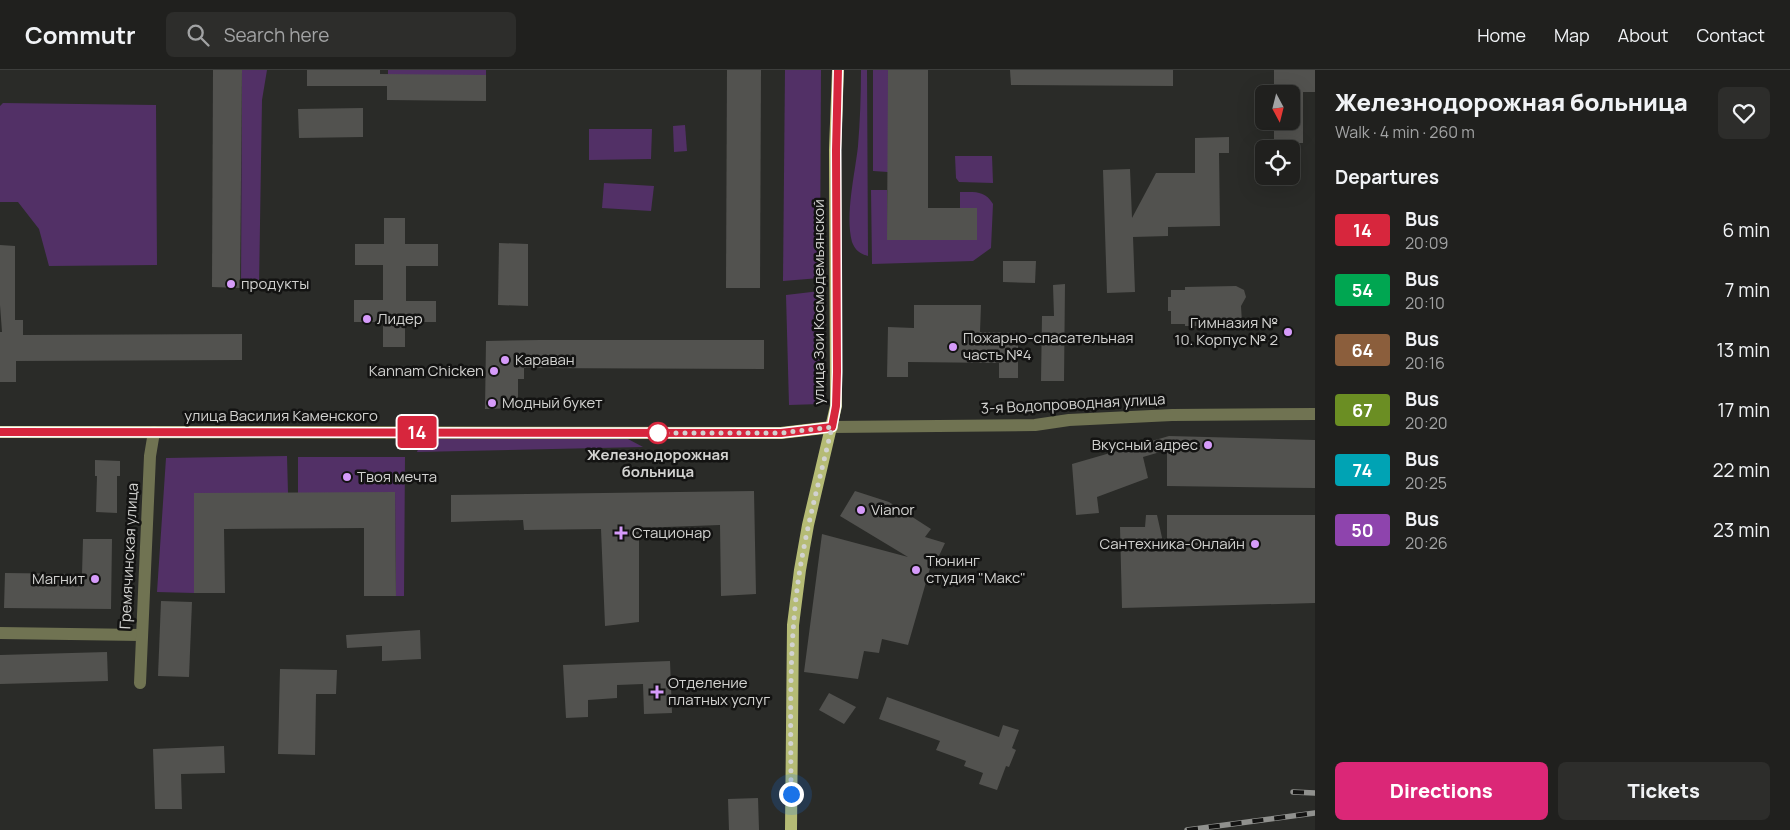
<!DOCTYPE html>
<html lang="en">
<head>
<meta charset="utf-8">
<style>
  body { margin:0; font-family:Manrope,sans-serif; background:#2d2d2b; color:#f1f3f6; height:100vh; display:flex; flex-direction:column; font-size:19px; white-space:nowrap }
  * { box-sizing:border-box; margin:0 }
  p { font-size:16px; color:#a2a3a4 }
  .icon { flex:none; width:28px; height:28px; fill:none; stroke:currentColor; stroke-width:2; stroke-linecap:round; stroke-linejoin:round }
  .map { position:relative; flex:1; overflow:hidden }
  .side { display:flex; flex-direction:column; background:#20201e; width:475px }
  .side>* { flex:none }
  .badge { padding:0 10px; border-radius:4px; font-size:18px; line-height:32px }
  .needle { width:32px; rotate:173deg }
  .buttons { position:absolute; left:1255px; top:15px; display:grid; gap:10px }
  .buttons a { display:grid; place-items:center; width:45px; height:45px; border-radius:8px; background:#20201e; box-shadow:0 5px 20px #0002,0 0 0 1px #3d3e3c; font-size:25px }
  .you { position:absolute; width:25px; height:25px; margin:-12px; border:4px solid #fff; border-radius:50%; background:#1a73e8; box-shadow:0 0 0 8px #1a73e833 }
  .map>.badge { position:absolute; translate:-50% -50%; box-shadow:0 0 0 2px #fff }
  h2 { padding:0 20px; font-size:19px; line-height:45px }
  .round { display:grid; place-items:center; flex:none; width:52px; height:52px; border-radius:8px; background:#2d2d2b }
  .headline { display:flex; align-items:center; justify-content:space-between; height:85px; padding:0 20px }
  h1 { font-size:24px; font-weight:800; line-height:38px }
  .cta { display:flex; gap:10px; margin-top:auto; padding:10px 20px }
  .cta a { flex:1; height:58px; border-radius:8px; background:#db2777; color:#fff; font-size:20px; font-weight:800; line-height:58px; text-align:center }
  .cta a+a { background:#2d2d2b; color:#f1f3f6 }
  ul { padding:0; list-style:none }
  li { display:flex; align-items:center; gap:15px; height:60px; padding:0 20px }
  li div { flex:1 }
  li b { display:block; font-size:19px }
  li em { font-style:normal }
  li .badge { min-width:55px; font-weight:700; text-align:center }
  header { display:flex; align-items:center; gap:30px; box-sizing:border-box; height:70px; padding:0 25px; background:#20201e; border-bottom:1px solid #3d3e3c }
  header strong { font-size:24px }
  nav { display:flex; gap:28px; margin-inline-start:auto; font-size:18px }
  .search { width:350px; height:45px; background:#2d2d2b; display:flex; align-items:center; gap:12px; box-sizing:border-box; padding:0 18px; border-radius:8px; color:#a2a3a4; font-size:19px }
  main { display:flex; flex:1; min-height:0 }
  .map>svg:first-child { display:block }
</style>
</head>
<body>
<header>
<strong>Commutr</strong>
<div class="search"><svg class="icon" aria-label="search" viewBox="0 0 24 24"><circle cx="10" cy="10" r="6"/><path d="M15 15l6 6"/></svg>Search here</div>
<nav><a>Home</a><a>Map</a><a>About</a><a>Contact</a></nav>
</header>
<main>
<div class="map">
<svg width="1315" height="760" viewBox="0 0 1315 760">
  <rect width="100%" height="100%" fill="#2a2b28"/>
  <g fill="#523066">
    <polygon points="242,0 267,0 262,30 259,217 241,218"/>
    <rect x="388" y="0" width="98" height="5"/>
    <polygon points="785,0 821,0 820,208 783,211"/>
    <path d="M 861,0 L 867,0 L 868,186 C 860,184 855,180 852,172 C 845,144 855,104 858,76 C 860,51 861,26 861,0 Z"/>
    <polygon points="873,0 888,0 888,102 873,101"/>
    <polygon points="3,33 156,35 157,195 49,196 39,159 18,132 0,132 0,36"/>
    <polygon points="685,55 687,81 674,82 673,56"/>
    <polygon points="589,59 652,59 651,89 589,90"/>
    <polygon points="955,86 992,86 993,113 959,112 956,108"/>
    <polygon points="604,113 654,116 651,141 602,138"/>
    <path d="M 871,120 L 887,120 L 888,170 L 977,170 L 977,138 L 960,138 L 960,122 C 974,122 985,120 993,134 L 991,178 L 973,191 L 872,194 Z"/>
    <polygon points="820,221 821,334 789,335 786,225"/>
    <path d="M 605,367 L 628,369 L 643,377 L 417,382 C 420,373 424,370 433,368 Z"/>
    <polygon points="287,386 288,423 194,423 194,523 157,522 166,388"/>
    <polygon points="298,387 405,387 404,526 396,526 395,423 298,423"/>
  </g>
  <g fill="#52524f">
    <polygon points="213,0 242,0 240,218 212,217"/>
    <polygon points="307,0 380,0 380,4 486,5 486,31 387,30 387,16 307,16"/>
    <polygon points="727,0 761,0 760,218 726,218"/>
    <polygon points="888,0 928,0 928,138 977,138 977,170 887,170"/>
    <polygon points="1010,0 1173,0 1173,16 1011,15"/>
    <polygon points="1274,0 1315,0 1315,22 1303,22 1303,73 1274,73 1274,51 1291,51 1291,24 1274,24"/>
    <polygon points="363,38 363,67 299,68 298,39"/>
    <polygon points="1229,67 1229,83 1219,83 1220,156 1168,157 1168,166 1133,167 1135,222 1107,223 1103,100 1130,99 1132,148 1156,103 1195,103 1195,68"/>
    <polygon points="384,148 405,148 405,174 438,174 438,196 406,196 406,231 436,231 436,252 405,252 405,277 383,277 383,252 354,252 354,230 383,230 383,195 355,195 355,174 384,174"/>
    <polygon points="499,173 528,174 528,236 498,235"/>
    <polygon points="0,175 15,176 15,250 23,250 23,265 242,264 242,290 16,291 16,312 0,312 0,262 2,262 0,235"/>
    <polygon points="1003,191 1036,191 1035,213 1003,212"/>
    <polygon points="1065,214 1064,311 1041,311 1042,246 1054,246 1053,215"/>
    <polygon points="1236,216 1244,220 1246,227 1241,236 1242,253 1228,254 1228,256 1213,256 1213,258 1200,258 1200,256 1185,256 1185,254 1171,254 1171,241 1168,241 1168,227 1171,227 1171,220 1185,220 1185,217"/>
    <polygon points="914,235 981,235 980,262 1018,263 1018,308 999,308 999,293 908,292 908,307 887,307 888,257 914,258"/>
    <polygon points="540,270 764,270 764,299 524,298 524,309 518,309 518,338 485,339 486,271"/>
    <polygon points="1169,366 1315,370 1315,418 1167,416 1167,380 1143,387 1148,408 1097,427 1099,443 1076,445 1072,394"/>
    <polygon points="95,390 120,391 120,406 117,406 117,443 96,442 97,406 95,406"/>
    <polygon points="754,421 756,524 721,526 720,455 639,458 639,552 605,556 601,459 524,460 523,450 451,452 451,425"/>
    <polygon points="855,421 889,432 931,459 925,467 945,473 937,490 933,488 908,575 882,569 879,583 864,581 858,609 804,602 822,464 908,487 840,446"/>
    <polygon points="395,422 396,526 364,526 364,458 224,459 225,523 194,523 194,423"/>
    <polygon points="1146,445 1157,445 1163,472 1167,471 1167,445 1315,445 1315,533 1122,538 1120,457 1145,457"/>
    <polygon points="83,469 112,469 111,539 4,538 5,503 82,504"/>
    <polygon points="161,531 192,532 189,607 158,606"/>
    <polygon points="420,560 421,589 382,591 382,576 347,578 346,565"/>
    <polygon points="107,582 108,611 0,614 0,585"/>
    <polygon points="670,591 672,643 644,644 643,614 617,615 617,628 588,630 588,647 566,648 563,595"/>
    <polygon points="280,599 337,600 336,624 316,624 315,685 278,684"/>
    <polygon points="829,623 856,637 844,654 819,640"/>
    <polygon points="887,627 999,667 1003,655 1019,660 1012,678 1016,680 1009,697 1006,696 997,720 979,714 983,703 964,696 966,691 936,680 940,671 879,649"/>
    <polygon points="224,676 225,703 181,704 182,739 155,739 153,679"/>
    <polygon points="758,728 759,760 729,760 728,729"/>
  </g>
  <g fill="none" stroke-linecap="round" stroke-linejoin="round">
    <g stroke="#707352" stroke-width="12">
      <polyline points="832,357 1035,355 1069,350 1172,345 1315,344"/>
      <polyline points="0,563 141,565"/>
      <polyline points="140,613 150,386 154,362"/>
    </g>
    <g stroke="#b5bb75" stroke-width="12">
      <polyline points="0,362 781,363 832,357"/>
      <polyline points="791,760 793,555 800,500 808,455 836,336 835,80 838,0"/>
    </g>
    <defs>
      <g id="rail">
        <polyline points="1293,722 1315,723"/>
        <polyline points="1187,760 1315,743"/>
      </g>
    </defs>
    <use href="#rail" stroke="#90918e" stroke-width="5.5"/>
    <use href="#rail" stroke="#131312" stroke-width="4" stroke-dasharray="11" stroke-linecap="butt"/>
  </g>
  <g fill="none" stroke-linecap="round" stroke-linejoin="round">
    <defs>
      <polyline id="line" points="0,362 781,363 832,357 836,336 837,302 836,80 838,0"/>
    </defs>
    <use href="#line" stroke="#fff" stroke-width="11"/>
    <use href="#line" stroke="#d7263d" stroke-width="8"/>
    <path stroke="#d2d2d0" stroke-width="5" stroke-dasharray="0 9" d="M 658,363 L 781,363 L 832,357 C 821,404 808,451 800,499 C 788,573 791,649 791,724"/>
  </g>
  <g fill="#d69bfa" stroke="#131312" stroke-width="2">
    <circle cx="231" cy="214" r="5"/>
    <circle cx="367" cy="249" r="5"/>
    <circle cx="1288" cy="262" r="5"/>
    <circle cx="953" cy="277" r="5"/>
    <circle cx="505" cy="290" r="5"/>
    <circle cx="494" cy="301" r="5"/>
    <circle cx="492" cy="333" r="5"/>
    <circle cx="1208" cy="375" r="5"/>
    <circle cx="347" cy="407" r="5"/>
    <circle cx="861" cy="440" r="5"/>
    <path d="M618.5 455.5h5v5h5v5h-5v5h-5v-5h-5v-5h5z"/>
    <circle cx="1255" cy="474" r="5"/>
    <circle cx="916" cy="500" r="5"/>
    <circle cx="95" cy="509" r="5"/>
    <path d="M654.5 614.5h5v5h5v5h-5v5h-5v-5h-5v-5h5z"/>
  </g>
  <circle fill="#fff" stroke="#d7263d" stroke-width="2.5" cx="658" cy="363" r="10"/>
  <g text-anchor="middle" stroke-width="5" stroke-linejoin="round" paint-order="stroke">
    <g font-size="15" fill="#d2d2d0" stroke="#131312" text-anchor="start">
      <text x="241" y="219">продукты</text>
      <text x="377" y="254">Лидер</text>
      <text x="1278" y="258" text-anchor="end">Гимназия №<tspan x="1278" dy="17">10. Корпус № 2</tspan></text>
      <text x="963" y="273">Пожарно-спасательная<tspan x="963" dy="17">часть №4</tspan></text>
      <text x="515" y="295">Караван</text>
      <text x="484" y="306" text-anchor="end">Kannam Chicken</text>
      <text x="502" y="338">Модный букет</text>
      <text x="1198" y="380" text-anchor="end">Вкусный адрес</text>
      <text x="357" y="412">Твоя мечта</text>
      <text x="871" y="445">Vianor</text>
      <text x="632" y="468">Стационар</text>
      <text x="1245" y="479" text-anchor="end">Сантехника-Онлайн</text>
      <text x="926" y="496">Тюнинг<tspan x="926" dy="17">студия "Макс"</tspan></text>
      <text x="85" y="514" text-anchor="end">Магнит</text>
      <text x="668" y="618">Отделение<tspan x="668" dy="17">платных услуг</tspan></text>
    </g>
    <g font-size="15" fill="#d2d2d0" stroke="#131312">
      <text transform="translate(819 232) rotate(-90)" y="5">улица Зои Космодемьянской</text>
      <text transform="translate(1073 334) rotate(-3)" y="5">3-я Водопроводная улица</text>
      <text x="281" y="351">улица Василия Каменского</text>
      <text transform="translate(129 486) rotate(-87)" y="5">Гремячинская улица</text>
    </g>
    <g font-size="15" font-weight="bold" fill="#d2d2d0" stroke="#131312">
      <text x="658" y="390">Железнодорожная<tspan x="658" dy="17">больница</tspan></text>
    </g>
  </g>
</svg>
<div class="buttons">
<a><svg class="needle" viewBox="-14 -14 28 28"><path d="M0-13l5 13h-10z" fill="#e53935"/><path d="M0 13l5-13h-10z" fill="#a2a3a4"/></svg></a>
<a><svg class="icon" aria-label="locate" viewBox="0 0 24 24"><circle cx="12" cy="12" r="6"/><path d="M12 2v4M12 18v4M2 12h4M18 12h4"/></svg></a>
</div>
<div class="you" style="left:791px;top:724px"></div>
<b class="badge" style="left:417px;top:362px;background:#d7263d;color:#fff">14</b>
</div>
<section class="side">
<div class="headline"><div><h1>Железнодорожная больница</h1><p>Walk · 4 min · 260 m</p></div><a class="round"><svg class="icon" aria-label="heart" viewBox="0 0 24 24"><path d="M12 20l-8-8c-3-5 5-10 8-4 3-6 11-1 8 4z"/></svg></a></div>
<h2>Departures</h2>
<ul>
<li><span class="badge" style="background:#d7263d;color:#fff">14</span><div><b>Bus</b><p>20:09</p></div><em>6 min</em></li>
<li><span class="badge" style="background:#00a651;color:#fff">54</span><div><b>Bus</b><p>20:10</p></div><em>7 min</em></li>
<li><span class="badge" style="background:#8b5e3c;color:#fff">64</span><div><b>Bus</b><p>20:16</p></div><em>13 min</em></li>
<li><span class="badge" style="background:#6b8e23;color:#fff">67</span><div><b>Bus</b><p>20:20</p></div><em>17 min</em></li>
<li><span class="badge" style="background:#00a3b4;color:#fff">74</span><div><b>Bus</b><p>20:25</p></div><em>22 min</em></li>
<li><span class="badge" style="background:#8e44ad;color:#fff">50</span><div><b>Bus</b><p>20:26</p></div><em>23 min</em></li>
</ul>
<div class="cta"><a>Directions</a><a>Tickets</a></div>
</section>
</main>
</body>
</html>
